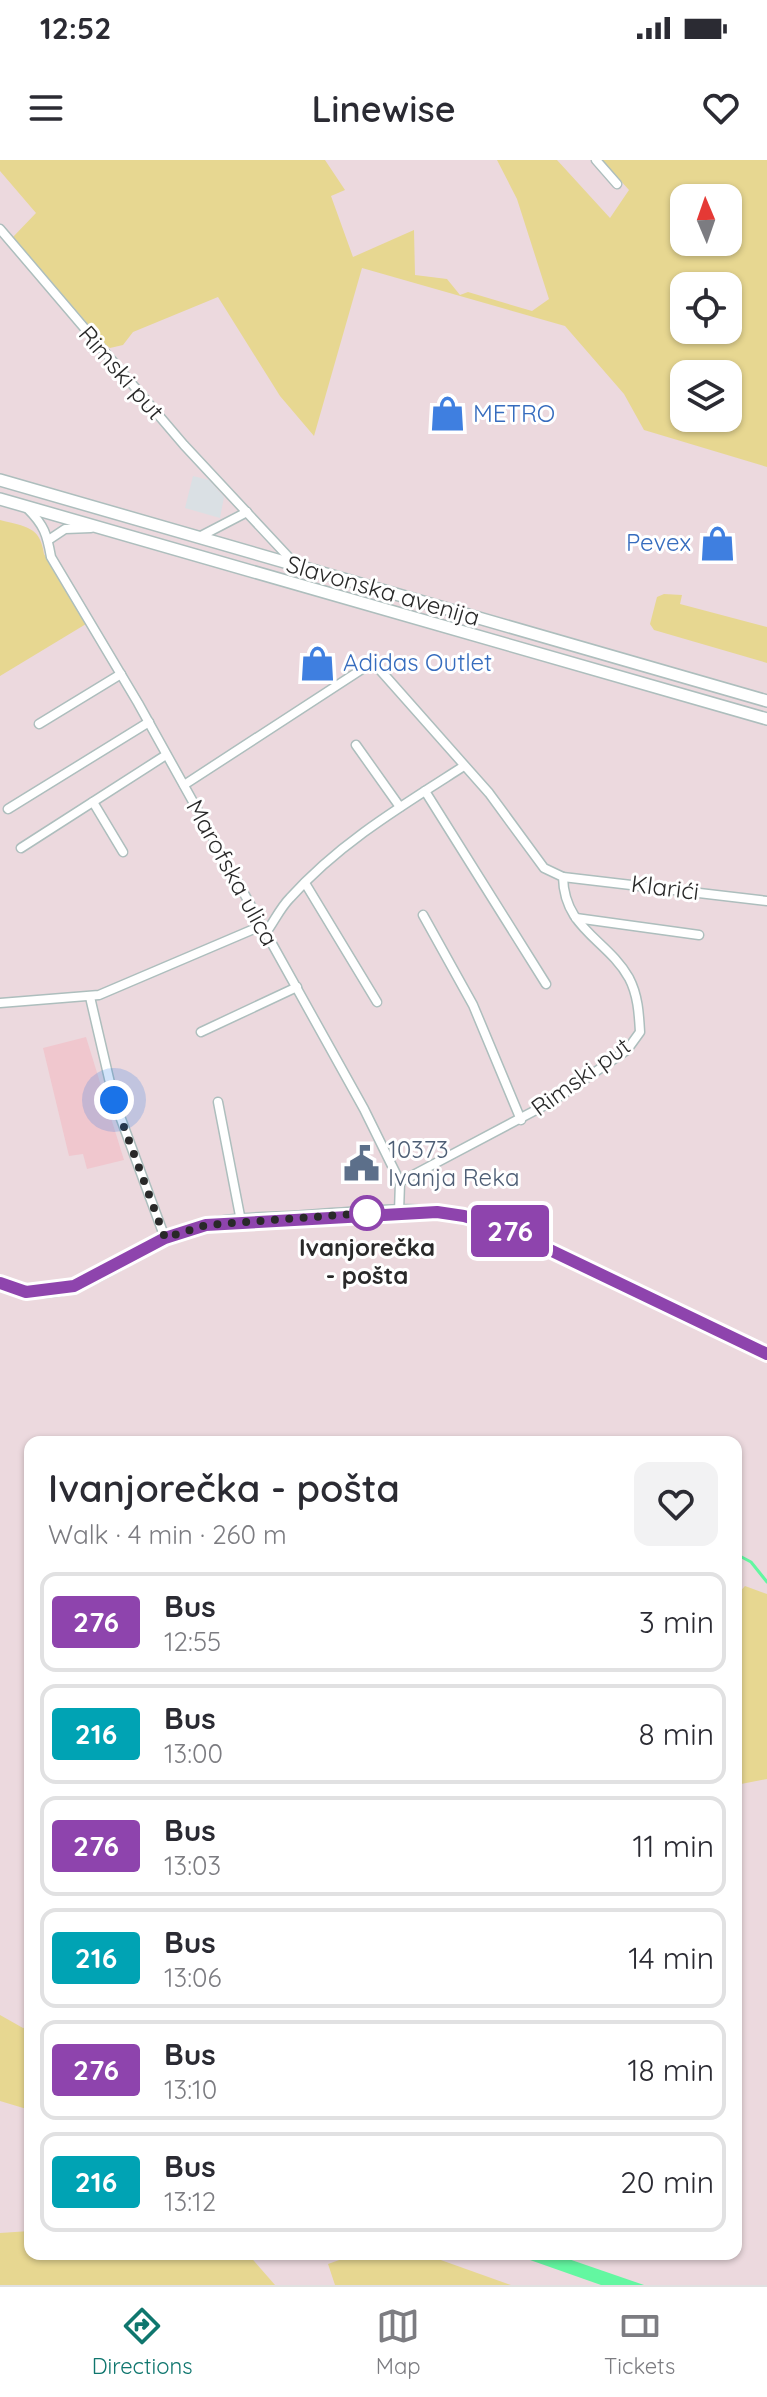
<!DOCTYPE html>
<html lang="en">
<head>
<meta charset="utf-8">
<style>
  body { margin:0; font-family:Quicksand,sans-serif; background:#f2f2f3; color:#2b2b33; height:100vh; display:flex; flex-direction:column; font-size:30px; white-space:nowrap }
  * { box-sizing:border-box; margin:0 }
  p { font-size:26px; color:#7c7c81 }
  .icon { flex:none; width:44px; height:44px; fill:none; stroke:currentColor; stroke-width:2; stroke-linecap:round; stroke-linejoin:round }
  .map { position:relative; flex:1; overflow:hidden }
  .panel { position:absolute; left:24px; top:1276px; width:718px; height:824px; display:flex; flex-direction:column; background:#fff; border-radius:16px; box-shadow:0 2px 6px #0004 }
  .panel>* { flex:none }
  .badge { padding:0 16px; border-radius:6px; font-size:28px; line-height:52px }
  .needle { width:52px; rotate:358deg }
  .buttons { position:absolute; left:670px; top:24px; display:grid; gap:16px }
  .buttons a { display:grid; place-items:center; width:72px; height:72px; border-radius:16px; background:#fff; box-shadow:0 2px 6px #0004; font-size:40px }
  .you { position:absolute; width:40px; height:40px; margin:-20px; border:6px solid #fff; border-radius:50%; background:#1a73e8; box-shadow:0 0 0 12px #1a73e833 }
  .map>.badge { position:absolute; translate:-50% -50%; box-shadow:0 0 0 4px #fff }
  .round { display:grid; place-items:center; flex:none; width:84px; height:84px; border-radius:16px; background:#f2f2f3 }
  .headline { display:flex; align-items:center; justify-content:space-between; height:136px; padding:0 24px }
  h1 { font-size:38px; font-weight:600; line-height:60px }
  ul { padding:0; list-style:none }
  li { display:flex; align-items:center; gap:24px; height:100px; margin:0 16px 12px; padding:0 8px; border:4px solid #e1e1e2; border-radius:16px }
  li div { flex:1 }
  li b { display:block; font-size:30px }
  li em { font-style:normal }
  li .badge { min-width:88px; font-weight:700; text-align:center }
  .status { display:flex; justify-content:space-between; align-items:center; height:56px; padding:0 40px; background:#fff; direction:ltr }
  .status svg { height:22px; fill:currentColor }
  header { display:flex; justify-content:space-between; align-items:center; height:104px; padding:0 24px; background:#fff; font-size:36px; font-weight:600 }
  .tab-bar { display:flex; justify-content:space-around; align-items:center; height:112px; border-top:2px solid #e1e1e2; background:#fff; font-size:22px; color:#7c7c81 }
  .tab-bar a { display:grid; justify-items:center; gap:4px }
  .tab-bar .current { color:#0f766e }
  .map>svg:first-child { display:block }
</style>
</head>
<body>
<div class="status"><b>12:52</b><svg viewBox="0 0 49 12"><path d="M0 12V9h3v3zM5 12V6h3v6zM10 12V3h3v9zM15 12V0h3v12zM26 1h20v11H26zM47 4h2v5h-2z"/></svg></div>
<header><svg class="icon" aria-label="menu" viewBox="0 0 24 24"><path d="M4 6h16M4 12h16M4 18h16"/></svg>Linewise<svg class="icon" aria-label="heart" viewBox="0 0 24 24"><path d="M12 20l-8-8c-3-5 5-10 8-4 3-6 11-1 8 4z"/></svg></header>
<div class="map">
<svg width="767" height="2125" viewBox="0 0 767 2125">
  <rect width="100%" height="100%" fill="#ecd9de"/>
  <polygon fill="#dae0e4" points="193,316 209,320 224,337 220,358 185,348"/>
  <polygon fill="#f0c7ce" points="86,877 124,1000 87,1009 83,994 69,996 43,888"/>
  <g fill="#e7d791" fill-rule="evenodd">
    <path d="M 0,0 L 325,0 L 345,30 L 331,36 L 353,97 L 414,70 L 415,115 L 447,119 L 460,135 L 468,132 L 532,151 L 549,139 L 517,39 L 497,0 L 557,0 L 610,58 L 629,30 L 602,0 L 767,0 L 767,307 L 644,270 L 624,234 L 565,166 L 362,108 L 314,276 L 280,236 L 218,137 L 133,172 L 123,185 L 110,188 L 106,185 L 13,77 L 36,53 L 0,11 ZM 684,38 L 728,38 L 728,82 L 684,82 ZM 684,126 L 728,126 L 728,170 L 684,170 ZM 684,214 L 728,214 L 728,258 L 684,258 Z"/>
    <path d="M 0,360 C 26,367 40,366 44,394 L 86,464 L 0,516 Z"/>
    <polygon points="664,434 682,435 680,444 767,467 767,503 654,470 650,464 657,437"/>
    <polygon points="745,1426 767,1434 767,1619 736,1625 736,1436"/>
    <polygon points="0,1855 23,1868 30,1866 30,1950 0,1941"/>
    <polygon points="30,2071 30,2094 248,2094 275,2125 0,2125 0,2073"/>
    <polygon points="356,2094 424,2094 511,2125 335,2125 328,2104"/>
  </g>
  <polygon fill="#63f7a1" points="513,2094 554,2094 644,2125 601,2125"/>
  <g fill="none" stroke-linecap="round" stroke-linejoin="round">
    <polyline stroke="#63f7a1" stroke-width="3" points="736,1394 751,1402 767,1422"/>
    <defs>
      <g id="minor">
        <polyline points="596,0 617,24"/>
        <polyline points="0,69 184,285 295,404"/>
        <path d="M 27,348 C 44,365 47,374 51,397 L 138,543 L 364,949 L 400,1022 L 399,1052"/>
        <polyline points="199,377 247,352"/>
        <polyline points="50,379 65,369 91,368"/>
        <polyline points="39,564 121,514"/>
        <polyline points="356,585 400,647"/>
        <path d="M 184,625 L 373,502 L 489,633 L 544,708 L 563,717 C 564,769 607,779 629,818 C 638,835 639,854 640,872 L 627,890 L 553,941 L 400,1022"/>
        <polyline points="425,631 546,824"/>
        <polyline points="93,642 123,692"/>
        <polyline points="8,649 149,562"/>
        <polyline points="21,688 166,595"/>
        <polyline points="563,717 767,741"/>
        <polyline points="305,723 377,842"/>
        <polyline points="423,755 473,845 521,960"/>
        <polyline points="576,758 699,775"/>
        <path d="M 265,774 C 274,762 280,748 290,738 C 339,683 403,645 464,606"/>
        <polyline points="90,837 114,940 165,1078"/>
        <polyline points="0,843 99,835 261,766"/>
        <polyline points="201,872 297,827"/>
        <polyline points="218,942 241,1061"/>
      </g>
      <g id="secondary">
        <polyline points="0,320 767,541"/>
        <polyline points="0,339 767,559"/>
        <path d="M 0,1123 C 71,1156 127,1088 190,1069 C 224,1058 263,1059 299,1057 C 348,1054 401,1047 451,1053 C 475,1057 497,1065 520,1075 L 767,1194"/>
      </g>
    </defs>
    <use href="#minor" stroke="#adbebd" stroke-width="11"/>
    <use href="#secondary" stroke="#adbebd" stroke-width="14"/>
    <use href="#minor" stroke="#fff" stroke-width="8"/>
    <use href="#secondary" stroke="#fff" stroke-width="11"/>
  </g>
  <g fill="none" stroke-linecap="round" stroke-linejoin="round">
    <defs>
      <polyline id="line" points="0,1123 26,1132 74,1126 165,1078 206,1065 437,1052 464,1056 506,1069 767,1194"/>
    </defs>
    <use href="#line" stroke="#fff" stroke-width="18"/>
    <use href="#line" stroke="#8e44ad" stroke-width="12"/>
    <polyline stroke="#292929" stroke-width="8" stroke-dasharray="0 14.4" points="114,940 165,1078 206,1065 367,1053"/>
  </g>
  <defs>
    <symbol id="shop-bare" viewBox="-9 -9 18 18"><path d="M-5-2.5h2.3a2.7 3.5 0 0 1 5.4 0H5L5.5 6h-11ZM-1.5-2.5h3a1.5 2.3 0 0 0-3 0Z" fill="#3f7fe0" stroke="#fff" stroke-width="2.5" paint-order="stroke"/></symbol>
    <symbol id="civic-bare" viewBox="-9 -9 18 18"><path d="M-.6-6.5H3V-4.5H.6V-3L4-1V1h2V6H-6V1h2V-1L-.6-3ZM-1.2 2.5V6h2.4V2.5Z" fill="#5c6f8a" stroke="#fff" stroke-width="2.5" paint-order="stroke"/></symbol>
  </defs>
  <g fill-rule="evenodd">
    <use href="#shop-bare" x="422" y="228" width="51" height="51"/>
    <use href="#shop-bare" x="692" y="358" width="51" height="51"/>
    <use href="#shop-bare" x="292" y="478" width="51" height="51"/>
    <use href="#civic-bare" x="336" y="978" width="51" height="51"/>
  </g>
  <circle fill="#fff" stroke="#8e44ad" stroke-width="4" cx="367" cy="1053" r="16"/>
  <g text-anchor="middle" stroke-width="6" stroke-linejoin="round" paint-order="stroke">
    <g font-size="24" fill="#292929" stroke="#fff">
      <text transform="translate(121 213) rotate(49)" y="8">Rimski put</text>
      <text transform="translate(383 431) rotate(16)" y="8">Slavonska avenija</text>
      <text transform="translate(232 713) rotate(61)" y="8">Marofska ulica</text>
      <text transform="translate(665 728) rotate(7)" y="8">Klarići</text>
      <text transform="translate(581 917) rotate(-36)" y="8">Rimski put</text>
    </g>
    <g font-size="24" fill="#366cbe" stroke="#fff" text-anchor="start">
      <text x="473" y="262">METRO</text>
      <text x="691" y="391" text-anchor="end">Pevex</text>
      <text x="343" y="511">Adidas Outlet</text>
    </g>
    <g font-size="24" fill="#4e5e75" stroke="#fff" text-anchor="start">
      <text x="388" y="998">10373<tspan x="388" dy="28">Ivanja Reka</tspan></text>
    </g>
    <g font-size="24" font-weight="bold" fill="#292929" stroke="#fff">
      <text x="367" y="1096">Ivanjorečka<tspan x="367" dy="28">- pošta</tspan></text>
    </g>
  </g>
</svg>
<div class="buttons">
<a><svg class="needle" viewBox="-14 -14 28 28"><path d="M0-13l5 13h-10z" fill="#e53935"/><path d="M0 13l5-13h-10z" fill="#7c7c81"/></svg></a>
<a><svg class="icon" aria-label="locate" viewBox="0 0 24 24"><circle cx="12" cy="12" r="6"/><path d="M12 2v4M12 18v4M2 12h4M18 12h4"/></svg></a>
<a><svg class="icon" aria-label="layers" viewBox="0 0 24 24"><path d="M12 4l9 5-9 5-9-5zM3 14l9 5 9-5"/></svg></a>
</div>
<div class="you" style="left:114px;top:940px"></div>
<b class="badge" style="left:510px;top:1071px;background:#8e44ad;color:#fff">276</b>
<section class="panel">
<div class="headline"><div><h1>Ivanjorečka - pošta</h1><p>Walk · 4 min · 260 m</p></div><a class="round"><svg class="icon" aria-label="heart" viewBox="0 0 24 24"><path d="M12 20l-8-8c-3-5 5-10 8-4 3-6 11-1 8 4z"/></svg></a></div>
<ul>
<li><span class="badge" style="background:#8e44ad;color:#fff">276</span><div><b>Bus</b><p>12:55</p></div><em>3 min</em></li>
<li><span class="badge" style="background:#00a3b4;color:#fff">216</span><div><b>Bus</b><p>13:00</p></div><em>8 min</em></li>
<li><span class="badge" style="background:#8e44ad;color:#fff">276</span><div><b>Bus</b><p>13:03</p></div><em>11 min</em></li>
<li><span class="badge" style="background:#00a3b4;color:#fff">216</span><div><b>Bus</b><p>13:06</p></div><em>14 min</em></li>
<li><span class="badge" style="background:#8e44ad;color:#fff">276</span><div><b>Bus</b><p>13:10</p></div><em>18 min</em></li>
<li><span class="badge" style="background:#00a3b4;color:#fff">216</span><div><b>Bus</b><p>13:12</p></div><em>20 min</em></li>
</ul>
</section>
</div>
<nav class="tab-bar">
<a class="current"><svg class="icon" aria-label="directions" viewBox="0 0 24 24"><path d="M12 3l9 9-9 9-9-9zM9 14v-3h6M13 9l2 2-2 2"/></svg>Directions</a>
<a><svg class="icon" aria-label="map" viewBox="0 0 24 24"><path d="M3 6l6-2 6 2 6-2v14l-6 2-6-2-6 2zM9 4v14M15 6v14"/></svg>Map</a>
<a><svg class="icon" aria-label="tickets" viewBox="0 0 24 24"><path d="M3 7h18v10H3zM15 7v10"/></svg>Tickets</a>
</nav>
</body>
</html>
